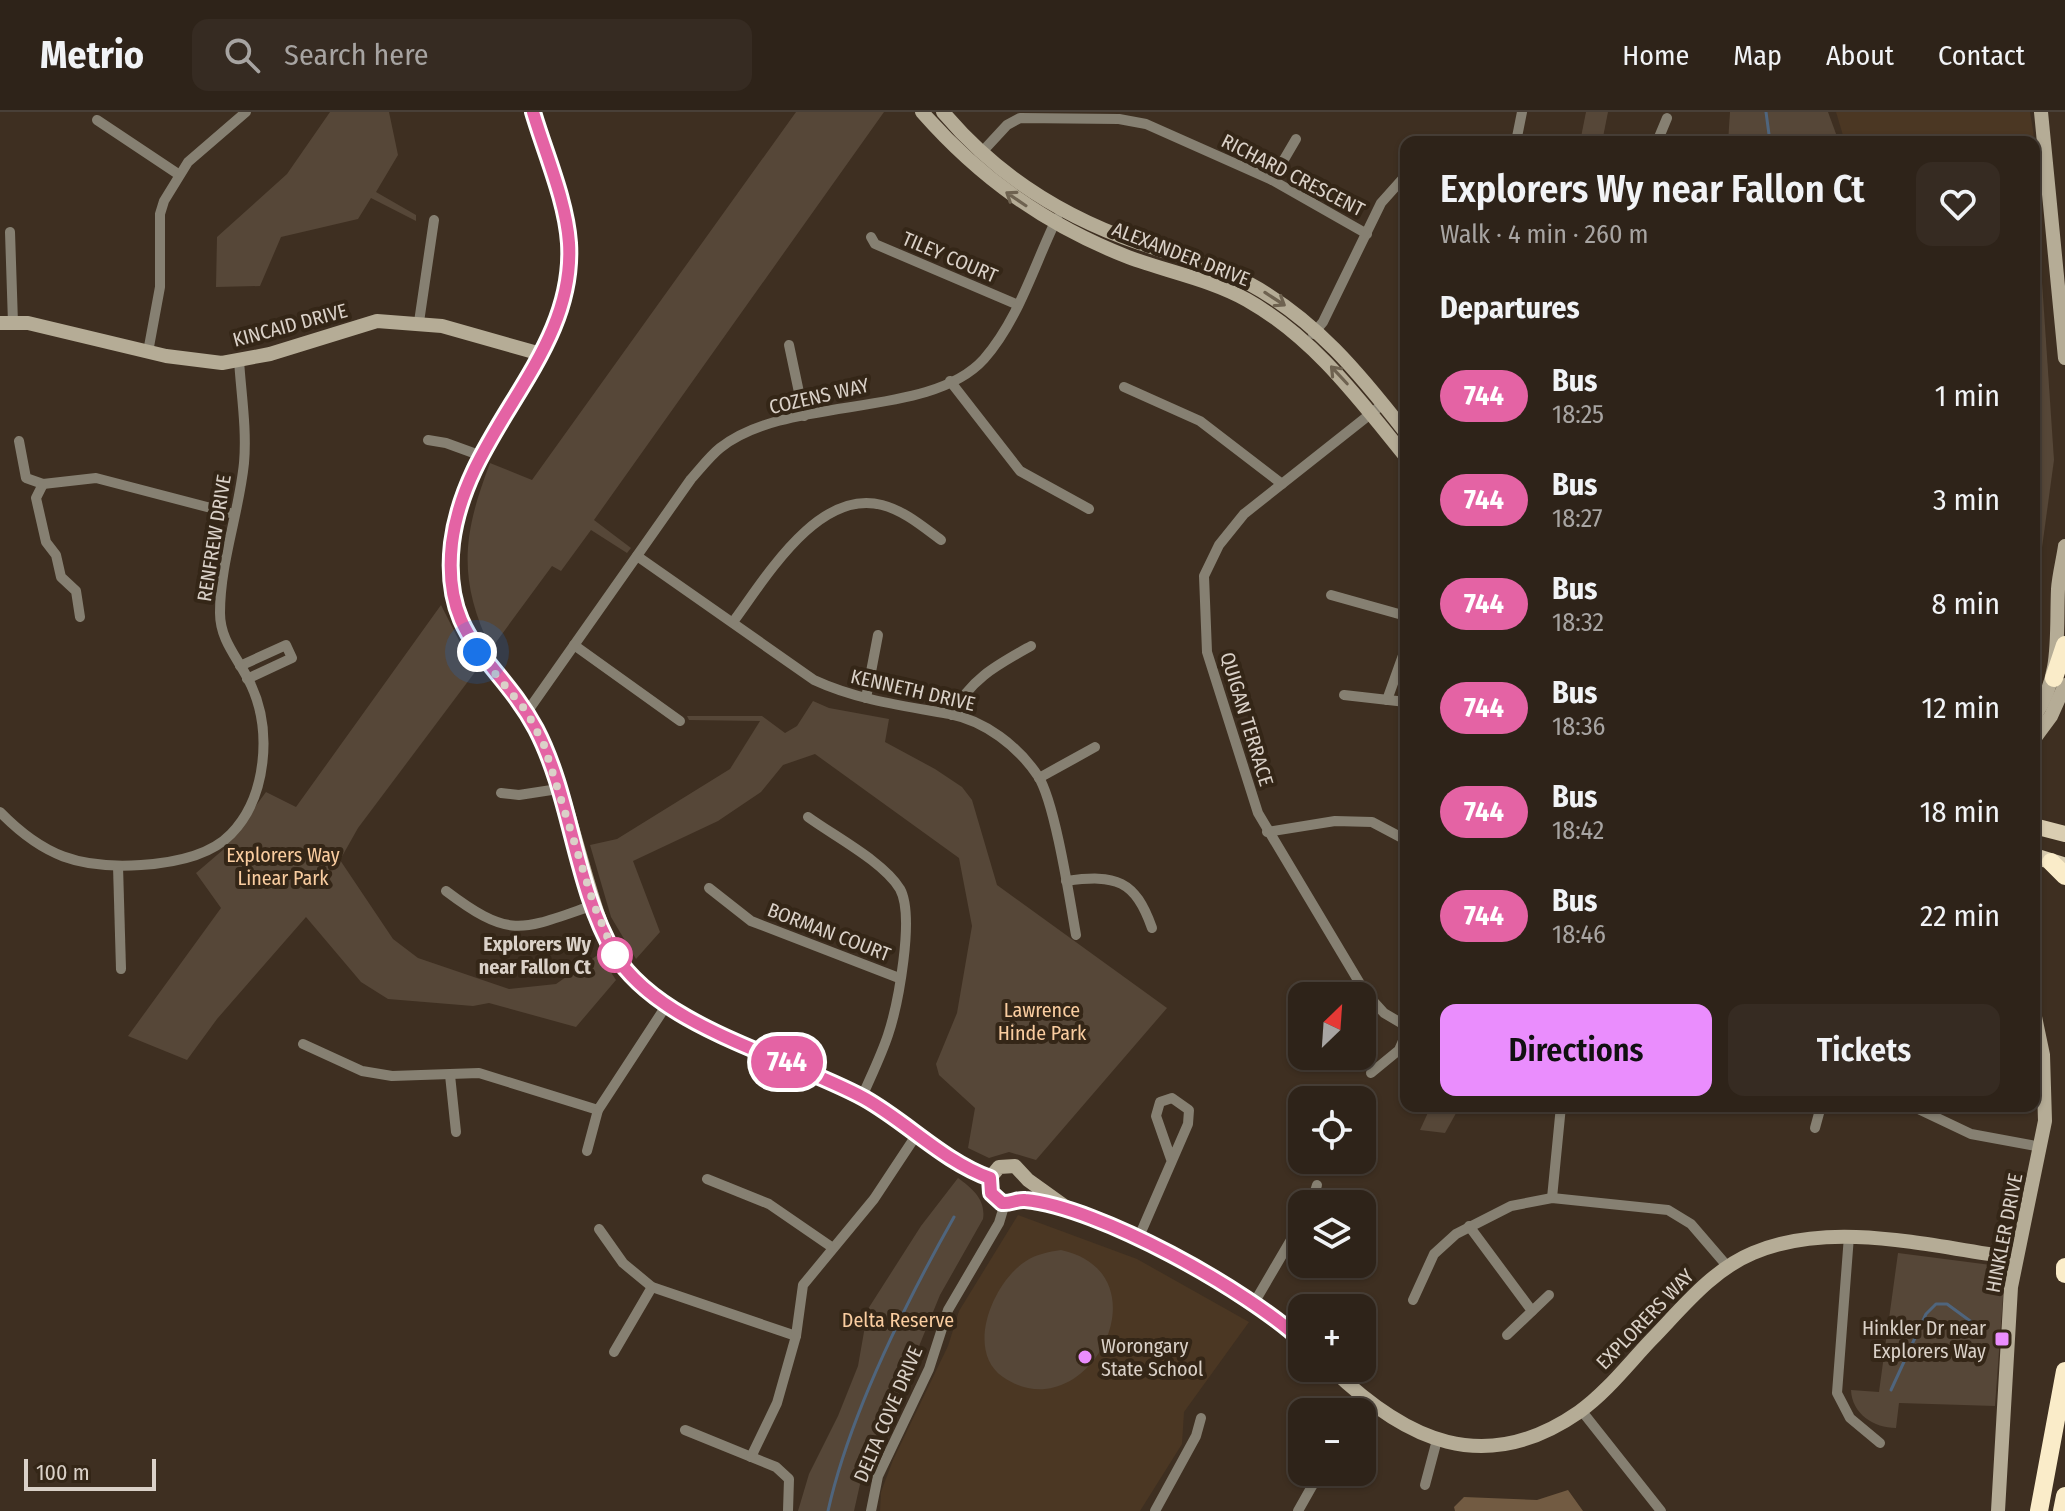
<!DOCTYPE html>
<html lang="en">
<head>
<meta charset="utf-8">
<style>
  body { margin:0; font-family:"Fira Sans Condensed",sans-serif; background:#362b22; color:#f1f3f6; height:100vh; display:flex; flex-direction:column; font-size:30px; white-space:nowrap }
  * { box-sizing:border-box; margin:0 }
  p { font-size:26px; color:#a7a4a2 }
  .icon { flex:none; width:44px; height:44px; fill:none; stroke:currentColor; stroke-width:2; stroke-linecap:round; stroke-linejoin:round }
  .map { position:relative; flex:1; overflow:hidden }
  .side { position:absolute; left:1400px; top:24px; width:640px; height:976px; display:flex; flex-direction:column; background:#2e2319; border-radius:16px; box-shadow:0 2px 6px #0004,0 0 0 2px #494038 }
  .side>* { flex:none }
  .badge { padding:0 16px; border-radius:26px; font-size:28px; line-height:52px }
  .needle { width:52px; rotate:25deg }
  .buttons { position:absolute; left:1288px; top:870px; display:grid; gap:16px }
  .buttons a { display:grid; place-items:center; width:88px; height:88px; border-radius:16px; background:#2e2319; box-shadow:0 2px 6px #0004,0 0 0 2px #494038; font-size:40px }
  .scale { position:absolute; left:24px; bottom:20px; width:132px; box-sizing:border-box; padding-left:8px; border:4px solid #dad1c8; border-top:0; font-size:22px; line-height:28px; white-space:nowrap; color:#dad1c8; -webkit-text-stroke:6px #342617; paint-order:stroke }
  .you { position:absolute; width:40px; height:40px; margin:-20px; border:6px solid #fff; border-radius:50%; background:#1a73e8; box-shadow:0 0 0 12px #1a73e833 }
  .map>.badge { position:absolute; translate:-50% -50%; box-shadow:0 0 0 4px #fff }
  h2 { padding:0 40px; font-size:30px; line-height:72px }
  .round { display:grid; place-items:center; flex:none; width:84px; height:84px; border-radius:16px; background:#362b22 }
  .summary { display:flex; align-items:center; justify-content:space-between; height:136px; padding:0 40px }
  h1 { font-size:38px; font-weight:600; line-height:60px }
  .button { display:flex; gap:16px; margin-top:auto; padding:16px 40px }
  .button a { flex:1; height:92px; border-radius:16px; background:#ea8dfd; color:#111; font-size:32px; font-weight:600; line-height:92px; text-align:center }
  .button a+a { background:#362b22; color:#f1f3f6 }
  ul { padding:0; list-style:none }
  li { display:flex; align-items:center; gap:24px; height:104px; padding:0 40px }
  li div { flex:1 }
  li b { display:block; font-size:30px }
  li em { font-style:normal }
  li .badge { min-width:88px; font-weight:700; text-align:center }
  header { display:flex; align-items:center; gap:48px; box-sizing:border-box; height:112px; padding:0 40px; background:#2e2319; border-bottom:2px solid #494038 }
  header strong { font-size:38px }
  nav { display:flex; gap:44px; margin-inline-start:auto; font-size:28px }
  .search { width:560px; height:72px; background:#362b22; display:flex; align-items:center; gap:20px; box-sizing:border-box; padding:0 28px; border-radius:16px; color:#a7a4a2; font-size:30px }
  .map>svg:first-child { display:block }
</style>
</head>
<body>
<header>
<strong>Metrio</strong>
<div class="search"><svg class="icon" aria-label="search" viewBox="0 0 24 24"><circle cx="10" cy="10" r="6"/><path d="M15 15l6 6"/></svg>Search here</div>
<nav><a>Home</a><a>Map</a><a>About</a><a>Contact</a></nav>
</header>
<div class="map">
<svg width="2065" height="1399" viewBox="0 0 2065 1399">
  <rect width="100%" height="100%" fill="#3e2f21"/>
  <g fill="#4b3723">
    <polygon points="1836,0 2030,0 2033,18 2040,78 2041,94 2037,101 2039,131 2034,131 2034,30 1845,30"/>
    <polygon points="1018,1103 1137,1147 1249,1210 1184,1300 1182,1332 1140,1399 880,1399 881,1380 893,1348 948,1234 959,1199"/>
  </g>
  <g fill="#564738">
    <polygon points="330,0 389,0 398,43 376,80 416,103 416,109 371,86 358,107 281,125 260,174 216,175 217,125 287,62"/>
    <path d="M 796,0 L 884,0 L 594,408 L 631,436 L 627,441 L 591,418 L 561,459 L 552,454 L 491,537 C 457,466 463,422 490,351 L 532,368 Z"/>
    <polygon points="1586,0 1608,0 1602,30 1580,30"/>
    <polygon points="1730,0 1828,0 1839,30 1728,30"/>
    <polygon points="2040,140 2054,348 2034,494 2034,141"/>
    <polygon points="441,493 475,560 358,716 340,748 393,827 418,846 509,877 556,872 599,842 616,868 576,915 489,891 473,894 388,887 361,870 306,805 217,907 187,948 128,924 221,796 196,761 224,737 266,680 296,695"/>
    <polygon points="813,589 829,596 889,607 885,630 935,657 962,675 972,688 997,773 1167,896 1036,1048 1009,1040 989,1046 968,1036 975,996 939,963 936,952 957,901 972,814 959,746 815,642 783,653 761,680 718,709 633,749 660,820 636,847 611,805 590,733 617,727 730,657 760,609 689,608 687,604 762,604 785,621 797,614"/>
    <polygon points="1431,994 1460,994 1445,1021 1420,1018"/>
    <path d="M 958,1066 C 973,1077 986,1088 983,1107 L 940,1183 L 901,1278 L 867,1341 L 854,1399 L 798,1399 L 809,1362 L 838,1304 L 858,1254 L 868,1197 L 921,1114 Z"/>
    <path d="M 1061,1138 C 1170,1162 1086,1322 1003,1265 C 964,1238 994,1169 1026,1149 C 1037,1142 1048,1140 1061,1138 Z"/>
    <path d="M 1898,1141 L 1991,1153 L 1999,1158 L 2004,1171 L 1995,1294 L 1899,1291 L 1896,1316 C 1874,1316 1852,1302 1851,1278 L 1879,1280 Z"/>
  </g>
  <polygon fill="#725b42" points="1568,1378 1583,1399 1455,1399 1454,1395 1464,1385 1537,1388"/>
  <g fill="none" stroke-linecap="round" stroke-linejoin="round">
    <g stroke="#4f657d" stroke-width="3">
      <polyline points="1766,0 1770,30"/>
      <polyline points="1891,1278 1926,1202 1936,1192 1947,1192 1977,1214"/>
      <path d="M 828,1399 C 850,1301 905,1192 954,1105"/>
    </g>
    <g stroke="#868072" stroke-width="10">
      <polyline points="97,8 178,62"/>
      <polyline points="1516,30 1522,0"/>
      <polyline points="1657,30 1667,6"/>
      <polyline points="982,40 1007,13 1020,6 1119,7 1146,12 1272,68 1367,122"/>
      <polyline points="1272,68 1296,27"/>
      <polyline points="10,120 13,211"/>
      <polyline points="871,125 875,132 1018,193"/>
      <polyline points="419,210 434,108"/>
      <polyline points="1313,222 1323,210 1381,91 1406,63"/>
      <polyline points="789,233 804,304"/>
      <polyline points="148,240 160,175 160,102 164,89 188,50 246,0"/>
      <polyline points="950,269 1020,359 1089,397"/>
      <polyline points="1124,275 1200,309 1282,372"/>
      <polyline points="1383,292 1244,402 1219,433 1204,464 1207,540 1258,701 1365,880 1384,901 1406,914"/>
      <polyline points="428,328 446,331 479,343"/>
      <polyline points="19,329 26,366 43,372 36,386 46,430 56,443 61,465 76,479 80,505"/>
      <polyline points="43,372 96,366 234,402"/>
      <path d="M 637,444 L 814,568 C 857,588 904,594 950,602 C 985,609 1018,634 1038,664 C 1055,690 1070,789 1076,823"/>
      <polyline points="1331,483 1406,504"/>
      <path d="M 733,510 C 765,467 818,376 882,393 C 905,399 923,415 941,428"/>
      <polyline points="574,533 680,609"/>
      <polyline points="240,554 286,533 292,546 247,567"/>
      <polyline points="1344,583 1406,590"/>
      <polyline points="866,586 878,523"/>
      <polyline points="1387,588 1406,535"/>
      <path d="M 527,600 L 691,367 C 700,357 710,344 720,336 C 788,282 929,308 984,247 C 1019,207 1034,153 1057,106"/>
      <path d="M 952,603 C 970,567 997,553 1031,534"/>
      <polyline points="1039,666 1095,635"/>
      <polyline points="501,681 519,683 558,677"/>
      <path d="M 0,700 C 43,744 79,757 141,753 C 172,751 209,745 231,722 C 267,685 272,618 251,573 C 240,548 220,530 220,501 C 220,450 239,401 244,351 C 247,317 241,281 239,248"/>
      <path d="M 808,705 C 834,724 884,750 900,777 C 915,804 898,893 888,923 C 881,944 871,964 862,985"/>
      <polyline points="1267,720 1335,709 1372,710 1406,728"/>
      <polyline points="118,754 121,857"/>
      <path d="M 1066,769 C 1116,762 1135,768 1152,816"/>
      <polyline points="709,776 751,809 899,866"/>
      <path d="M 446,779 C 511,828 521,818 594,793"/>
      <polyline points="303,932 362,959 392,964 479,961 598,998"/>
      <polyline points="1371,961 1399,938 1406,922"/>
      <polyline points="450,963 456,1020"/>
      <polyline points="1912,994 1971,1022 2041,1035"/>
      <polyline points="1815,1016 1821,994"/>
      <polyline points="587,1039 598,998 666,894"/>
      <polyline points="707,1067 769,1092 833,1136"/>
      <polyline points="1552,1086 1561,994"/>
      <polyline points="1311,1092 1317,1073"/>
      <polyline points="1469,1114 1532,1199"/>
      <polyline points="599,1117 623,1151 652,1175 796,1224"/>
      <polyline points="1849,1124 1837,1281 1850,1306 1880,1331"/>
      <polyline points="1138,1127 1188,1012 1189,998 1172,986 1160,990 1156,1004 1171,1047"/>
      <polyline points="1413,1188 1434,1142 1456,1122 1511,1094 1552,1086 1668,1098 1691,1112 1728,1155"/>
      <polyline points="1254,1191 1302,1109"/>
      <polyline points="1507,1223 1549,1183"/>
      <polyline points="614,1240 652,1175"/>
      <polyline points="1581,1298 1661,1399"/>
      <polyline points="1354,1300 1362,1286"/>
      <polyline points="685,1318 776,1355 789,1367 788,1399"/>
      <polyline points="751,1345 777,1291 796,1224 803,1173 874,1087 917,1022"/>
      <polyline points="1425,1373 1437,1328"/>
      <polyline points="871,1399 878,1364 929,1257 948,1198 999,1111 1005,1091"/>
      <polyline points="1155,1399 1196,1324 1201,1306"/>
      <polyline points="1298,1399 1320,1360"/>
    </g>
    <g stroke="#b5ac96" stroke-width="14">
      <path d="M 533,0 C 547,48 572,102 569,153 C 564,263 452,333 451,447 C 451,540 512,559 544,632 C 569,691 581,757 603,817 C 641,915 777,939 861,985 C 905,1009 942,1049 990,1066"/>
      <path d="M 922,0 C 980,66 1046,113 1128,145 C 1168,160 1209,167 1247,188 C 1314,226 1358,286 1406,345"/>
      <path d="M 943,0 C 995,62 1063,105 1139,131 C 1176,144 1213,152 1248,171 C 1315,207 1360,262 1406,321"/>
      <polyline points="2041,0 2065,246"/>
      <polyline points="0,211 28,211 166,244 222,251 270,242 377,209 442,214 541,242"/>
      <path d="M 2034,605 C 2062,564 2056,524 2058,477 C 2059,463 2063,448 2065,434"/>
      <polyline points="2034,627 2051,604 2065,573"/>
      <path d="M 1074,1101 L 1028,1068 L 1015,1054 L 999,1055 L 990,1066 L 991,1081 L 1002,1091 C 1011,1092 1017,1087 1025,1088 C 1100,1096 1246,1178 1302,1229"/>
      <path d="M 1331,1256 C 1405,1328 1484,1366 1579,1300 C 1607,1280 1629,1251 1652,1227 C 1682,1196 1712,1158 1753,1141 C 1833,1107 1932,1135 2016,1146"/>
      <polyline points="1998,1399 2011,1175 2045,1009 2043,943 2034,900"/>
    </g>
    <g stroke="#d9cdb1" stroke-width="16">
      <polyline points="2034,714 2065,722"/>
      <polyline points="2034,744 2063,753"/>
    </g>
    <g stroke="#faecc9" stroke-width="18">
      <polyline points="2054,566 2065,533"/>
      <polyline points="2051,750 2065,764"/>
      <polyline points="2065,1155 2065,1162"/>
      <polyline points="2039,1399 2065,1259"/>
      <polyline points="2062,1399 2065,1384"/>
    </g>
  </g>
  <defs><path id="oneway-shaft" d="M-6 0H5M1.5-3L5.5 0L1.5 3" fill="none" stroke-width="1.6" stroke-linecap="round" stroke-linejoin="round" transform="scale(2)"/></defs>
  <g stroke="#6e6250">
    <use href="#oneway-shaft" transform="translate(1016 87) rotate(-146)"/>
    <use href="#oneway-shaft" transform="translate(1275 187) rotate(33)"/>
    <use href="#oneway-shaft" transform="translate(1339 263) rotate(-133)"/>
  </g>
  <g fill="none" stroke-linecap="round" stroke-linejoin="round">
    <defs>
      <path id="line" d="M 533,0 C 545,41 566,88 569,131 C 576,245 466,317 452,431 C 441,528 498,546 536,617 C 572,686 574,773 614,841 C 659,916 789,945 864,986 C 907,1010 943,1049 990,1066 L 991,1081 L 1002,1091 C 1011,1092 1017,1087 1025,1088 C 1099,1095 1247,1178 1302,1229"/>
    </defs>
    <use href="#line" stroke="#fff" stroke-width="18"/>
    <use href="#line" stroke="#e463a4" stroke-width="12"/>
    <polyline stroke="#dad1c8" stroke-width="8" stroke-dasharray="0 14.4" points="477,540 527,600 544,633 594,793 615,843"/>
  </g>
  <circle fill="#fff" stroke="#e463a4" stroke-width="4" cx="615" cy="843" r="16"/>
  <g fill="#ea8dfd" stroke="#342617" stroke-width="3">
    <rect x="1994" y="1219" width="16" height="16" rx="4"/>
    <circle cx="1085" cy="1245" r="8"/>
  </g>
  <g text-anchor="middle" stroke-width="8" stroke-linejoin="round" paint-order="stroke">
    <g font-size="20" fill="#dad1c8" stroke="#342617">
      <text transform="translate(1293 63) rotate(27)" y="7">RICHARD CRESCENT</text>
      <text transform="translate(1181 142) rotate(21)" y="7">ALEXANDER DRIVE</text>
      <text transform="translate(950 145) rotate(23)" y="7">TILEY COURT</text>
      <text transform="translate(290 213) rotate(-15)" y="7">KINCAID DRIVE</text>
      <text transform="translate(819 284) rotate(-13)" y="7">COZENS WAY</text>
      <text transform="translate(214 426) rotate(-81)" y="7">RENFREW DRIVE</text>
      <text transform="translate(913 578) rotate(13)" y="7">KENNETH DRIVE</text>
      <text transform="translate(1247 607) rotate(73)" y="7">QUIGAN TERRACE</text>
      <text transform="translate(829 820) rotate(21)" y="7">BORMAN COURT</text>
      <text transform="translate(2004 1121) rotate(-79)" y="7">HINKLER DRIVE</text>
      <text transform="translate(1645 1207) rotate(-46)" y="7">EXPLORERS WAY</text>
      <text transform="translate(888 1302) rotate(-67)" y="7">DELTA COVE DRIVE</text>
    </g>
    <g font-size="20" fill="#facda0" stroke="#342617">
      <text x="283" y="750">Explorers Way<tspan x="283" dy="23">Linear Park</tspan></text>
      <text x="1042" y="905">Lawrence<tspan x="1042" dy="23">Hinde Park</tspan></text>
      <text x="898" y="1215">Delta Reserve</text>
    </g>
    <g font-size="20" font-weight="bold" fill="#dad1c8" stroke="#342617" text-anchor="end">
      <text x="591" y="839">Explorers Wy<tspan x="591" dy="23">near Fallon Ct</tspan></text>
    </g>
    <g font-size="20" fill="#dad1c8" stroke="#342617" text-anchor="end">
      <text x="1986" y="1223">Hinkler Dr near<tspan x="1986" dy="23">Explorers Way</tspan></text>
      <text x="1101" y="1241" text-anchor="start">Worongary<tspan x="1101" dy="23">State School</tspan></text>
    </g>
  </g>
</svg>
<div class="buttons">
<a><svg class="needle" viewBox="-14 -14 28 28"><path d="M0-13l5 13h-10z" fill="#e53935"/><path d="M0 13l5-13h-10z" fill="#a7a4a2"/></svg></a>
<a><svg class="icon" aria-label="locate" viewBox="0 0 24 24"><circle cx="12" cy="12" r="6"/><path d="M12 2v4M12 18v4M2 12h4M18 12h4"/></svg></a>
<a><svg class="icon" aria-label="layers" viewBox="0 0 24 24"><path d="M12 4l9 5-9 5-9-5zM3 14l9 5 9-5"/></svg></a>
<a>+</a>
<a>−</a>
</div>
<div class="scale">100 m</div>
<div class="you" style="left:477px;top:540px"></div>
<b class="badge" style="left:787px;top:950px;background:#e463a4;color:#fff">744</b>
<section class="side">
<div class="summary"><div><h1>Explorers Wy near Fallon Ct</h1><p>Walk · 4 min · 260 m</p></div><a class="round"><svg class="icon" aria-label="heart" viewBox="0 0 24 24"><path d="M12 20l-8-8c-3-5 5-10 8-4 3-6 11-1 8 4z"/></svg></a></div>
<h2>Departures</h2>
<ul>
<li><span class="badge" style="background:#e463a4;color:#fff">744</span><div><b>Bus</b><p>18:25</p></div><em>1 min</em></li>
<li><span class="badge" style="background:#e463a4;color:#fff">744</span><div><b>Bus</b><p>18:27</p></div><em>3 min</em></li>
<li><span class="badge" style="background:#e463a4;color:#fff">744</span><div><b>Bus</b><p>18:32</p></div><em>8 min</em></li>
<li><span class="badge" style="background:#e463a4;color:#fff">744</span><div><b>Bus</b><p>18:36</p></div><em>12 min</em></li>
<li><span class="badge" style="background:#e463a4;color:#fff">744</span><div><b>Bus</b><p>18:42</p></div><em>18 min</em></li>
<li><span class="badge" style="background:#e463a4;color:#fff">744</span><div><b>Bus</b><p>18:46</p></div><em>22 min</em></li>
</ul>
<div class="button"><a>Directions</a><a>Tickets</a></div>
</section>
</div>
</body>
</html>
